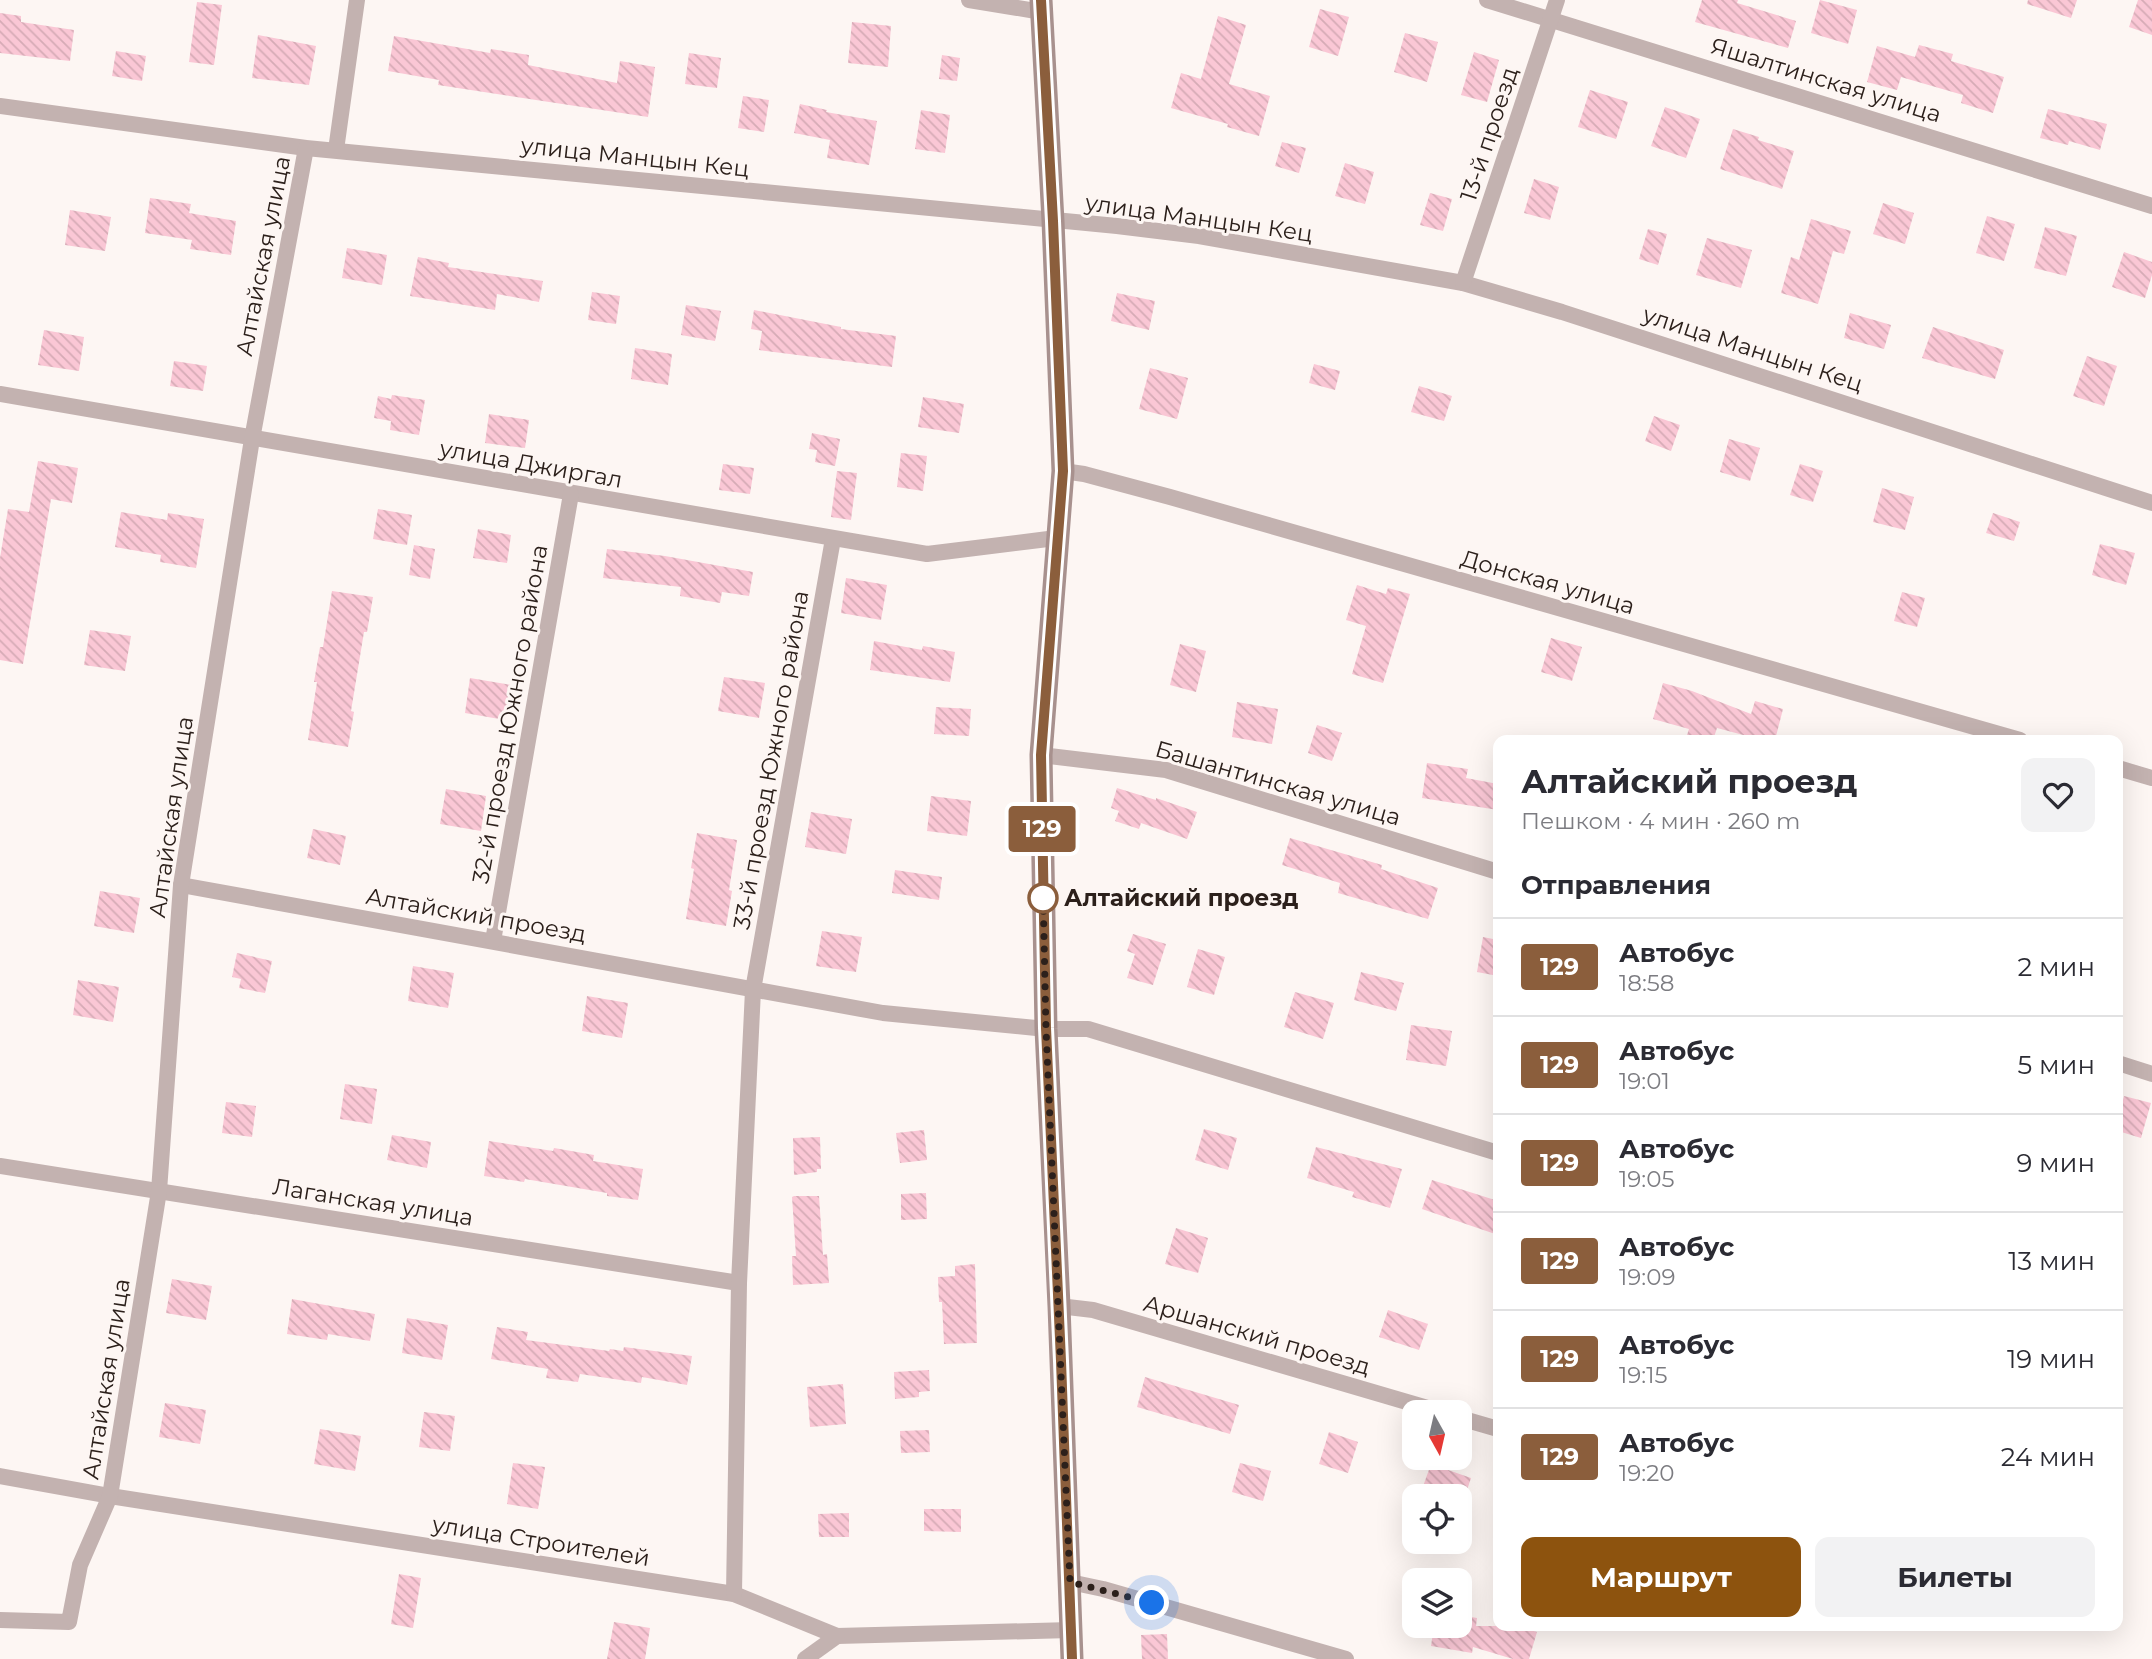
<!DOCTYPE html>
<html lang="ru">
<head>
<meta charset="utf-8">
<style>
  body { margin:0; font-family:Montserrat,sans-serif; background:#f2f2f3; color:#2b2b33; height:100vh; display:flex; flex-direction:column; font-size:26px; white-space:nowrap }
  * { box-sizing:border-box; margin:0 }
  p { font-size:23px; color:#7c7c81 }
  .icon { flex:none; width:38px; height:38px; fill:none; stroke:currentColor; stroke-width:2; stroke-linecap:round; stroke-linejoin:round }
  .map { position:relative; flex:1; overflow:hidden }
  .sheet { position:absolute; left:1493px; top:735px; width:630px; height:896px; display:flex; flex-direction:column; background:#fff; border-radius:14px; box-shadow:0 7px 28px #0002 }
  .sheet>* { flex:none }
  .badge { padding:0 14px; border-radius:5px; font-size:24px; line-height:46px }
  .needle { width:46px; rotate:172deg }
  .fabs { position:absolute; left:1402px; top:1400px; display:grid; gap:14px }
  .fabs a { display:grid; place-items:center; width:70px; height:70px; border-radius:14px; background:#fff; box-shadow:0 7px 28px #0002; font-size:35px }
  .you { position:absolute; width:35px; height:35px; margin:-18px; border:5px solid #fff; border-radius:50%; background:#1a73e8; box-shadow:0 0 0 10px #1a73e833 }
  .map>.badge { position:absolute; translate:-50% -50%; box-shadow:0 0 0 4px #fff }
  h2 { padding:0 28px; font-size:26px; line-height:63px }
  .round { display:grid; place-items:center; flex:none; width:74px; height:74px; border-radius:14px; background:#f2f2f3 }
  .summary { display:flex; align-items:center; justify-content:space-between; height:119px; padding:0 28px }
  h1 { font-size:33px; font-weight:700; line-height:52px }
  .primary-button { display:flex; gap:14px; margin-top:auto; padding:14px 28px }
  .primary-button a { flex:1; height:80px; border-radius:14px; background:#8d530e; color:#fff; font-size:28px; font-weight:700; line-height:80px; text-align:center }
  .primary-button a+a { background:#f2f2f3; color:#2b2b33 }
  ul { padding:0; list-style:none }
  li { display:flex; align-items:center; gap:21px; height:98px; padding:0 28px; border-top:2px solid #e1e1e2 }
  li div { flex:1 }
  li b { display:block; font-size:26px }
  li em { font-style:normal }
  li .badge { min-width:77px; font-weight:700; text-align:center }
  .map>svg:first-child { display:block }
</style>
</head>
<body>
<div class="map">
<svg width="2152" height="1659" viewBox="0 0 2152 1659">
  <defs>
    <pattern id="building-back-hatch" width="6" height="6" patternUnits="userSpaceOnUse" patternTransform="scale(1.75)"><rect width="6" height="6" fill="#fac7d5"/><path d="M-1 5l2 2M0 0l6 6M5-1l2 2" fill="none" stroke="#d6abb6"/></pattern>
  </defs>
  <rect width="100%" height="100%" fill="#fdf6f3"/>
  <g fill="url(#building-back-hatch)">
    <polygon points="1702,0 1738,0 1737,3 1796,21 1788,48 1695,22"/>
    <polygon points="1820,0 1857,10 1848,44 1811,33"/>
    <polygon points="2028,0 2077,0 2071,18 2027,4"/>
    <polygon points="2138,0 2152,0 2152,35 2129,27"/>
    <polygon points="197,2 222,5 214,65 189,62"/>
    <polygon points="1320,9 1349,17 1338,56 1309,47"/>
    <polygon points="0,13 21,16 21,22 74,30 70,61 0,53"/>
    <polygon points="1218,16 1246,25 1229,84 1270,96 1259,136 1227,127 1228,124 1171,108 1181,73 1201,79"/>
    <polygon points="852,22 891,26 888,67 848,63"/>
    <polygon points="1405,33 1438,42 1427,82 1394,72"/>
    <polygon points="258,35 316,46 309,85 252,78"/>
    <polygon points="394,36 490,53 491,49 529,55 528,65 617,83 620,61 655,67 648,117 438,85 439,80 388,71"/>
    <polygon points="1919,45 1953,54 1951,61 2004,77 1993,113 1961,103 1963,95 1901,77 1897,90 1867,82 1877,46 1915,57"/>
    <polygon points="116,51 146,56 142,81 112,76"/>
    <polygon points="1474,52 1499,60 1487,102 1461,95"/>
    <polygon points="689,53 721,58 717,88 685,84"/>
    <polygon points="942,55 960,58 957,81 939,79"/>
    <polygon points="1590,90 1628,102 1616,139 1578,127"/>
    <polygon points="743,96 769,100 764,132 738,128"/>
    <polygon points="800,104 827,110 826,112 877,121 869,165 827,158 830,140 794,133"/>
    <polygon points="1665,107 1700,119 1686,158 1651,146"/>
    <polygon points="2048,109 2107,124 2100,150 2069,141 2068,145 2040,138"/>
    <polygon points="921,110 950,115 945,153 915,149"/>
    <polygon points="1733,129 1759,137 1758,140 1794,151 1782,189 1720,169"/>
    <polygon points="1282,142 1306,148 1299,173 1275,166"/>
    <polygon points="1345,163 1374,172 1365,204 1335,196"/>
    <polygon points="1534,179 1559,187 1550,220 1524,213"/>
    <polygon points="1430,193 1452,199 1443,231 1420,225"/>
    <polygon points="150,198 191,204 189,213 236,221 231,255 190,249 192,240 145,233"/>
    <polygon points="1883,203 1914,213 1905,244 1873,234"/>
    <polygon points="70,210 111,217 105,251 65,245"/>
    <polygon points="1987,216 2015,224 2004,261 1976,253"/>
    <polygon points="1811,219 1851,231 1844,254 1833,251 1818,304 1781,293 1791,257 1799,260"/>
    <polygon points="2045,227 2077,236 2066,276 2034,268"/>
    <polygon points="1648,229 1667,234 1658,265 1639,259"/>
    <polygon points="1707,238 1752,250 1741,288 1696,275"/>
    <polygon points="347,248 387,255 382,285 342,278"/>
    <polygon points="2124,252 2152,262 2152,275 2145,298 2112,287"/>
    <polygon points="418,257 449,263 448,267 543,281 539,302 497,294 495,310 410,296"/>
    <polygon points="592,292 620,296 616,324 588,320"/>
    <polygon points="1117,293 1155,301 1149,330 1111,321"/>
    <polygon points="686,305 721,311 715,341 681,335"/>
    <polygon points="754,310 841,327 841,329 896,336 892,367 759,350 762,331 751,329"/>
    <polygon points="1850,313 1891,325 1884,349 1844,338"/>
    <polygon points="1933,327 2004,350 1995,379 1922,358"/>
    <polygon points="44,330 84,337 79,371 38,365"/>
    <polygon points="635,348 672,354 668,385 631,379"/>
    <polygon points="2087,356 2117,366 2104,406 2073,396"/>
    <polygon points="174,361 207,366 203,391 170,386"/>
    <polygon points="1314,364 1340,371 1335,390 1309,383"/>
    <polygon points="1150,368 1188,378 1177,419 1139,409"/>
    <polygon points="1419,386 1452,396 1444,421 1411,412"/>
    <polygon points="392,395 425,400 419,435 390,430 391,421 374,418 378,396 391,399"/>
    <polygon points="923,397 964,404 959,433 918,427"/>
    <polygon points="489,414 529,420 525,448 485,443"/>
    <polygon points="1654,416 1680,425 1671,451 1645,441"/>
    <polygon points="812,433 840,439 835,466 815,462 817,450 809,449"/>
    <polygon points="1729,439 1760,448 1750,481 1720,472"/>
    <polygon points="901,453 927,456 923,491 897,487"/>
    <polygon points="38,461 78,468 72,503 51,499 23,664 0,660 0,558 8,509 29,512"/>
    <polygon points="723,464 754,468 750,494 719,490"/>
    <polygon points="1800,464 1823,471 1813,502 1790,495"/>
    <polygon points="837,471 857,473 851,520 831,517"/>
    <polygon points="1882,488 1914,497 1905,530 1873,522"/>
    <polygon points="378,509 412,515 407,545 373,539"/>
    <polygon points="121,512 167,520 168,513 204,519 196,568 160,562 161,555 115,547"/>
    <polygon points="1993,513 2020,522 2014,541 1986,533"/>
    <polygon points="478,529 511,535 507,563 473,558"/>
    <polygon points="2100,544 2135,553 2126,585 2092,575"/>
    <polygon points="414,545 435,549 430,579 409,575"/>
    <polygon points="607,549 665,556 753,572 749,596 722,592 720,603 680,596 681,587 603,578"/>
    <polygon points="846,578 887,585 881,620 841,613"/>
    <polygon points="1357,585 1386,594 1388,588 1410,594 1383,683 1352,674 1366,626 1346,620"/>
    <polygon points="332,591 373,597 367,632 364,632 351,711 354,712 348,747 308,740 317,682 314,682 320,647 323,647"/>
    <polygon points="1902,592 1925,598 1917,627 1894,621"/>
    <polygon points="90,630 131,636 125,671 84,665"/>
    <polygon points="1551,638 1582,647 1572,681 1541,672"/>
    <polygon points="874,641 922,650 923,646 955,652 950,682 870,670"/>
    <polygon points="1180,644 1206,651 1196,692 1170,685"/>
    <polygon points="724,677 765,683 759,718 718,711"/>
    <polygon points="470,678 511,685 505,720 465,713"/>
    <polygon points="1663,683 1692,691 1751,714 1755,701 1783,709 1775,740 1762,740 1717,728 1713,740 1701,740 1687,735 1689,729 1653,719"/>
    <polygon points="1237,702 1278,709 1272,744 1232,737"/>
    <polygon points="936,707 971,709 969,736 934,734"/>
    <polygon points="1317,725 1342,733 1332,761 1308,753"/>
    <polygon points="1427,763 1468,769 1466,778 1498,784 1498,810 1422,798"/>
    <polygon points="1117,788 1156,800 1156,798 1197,812 1187,839 1141,823 1139,829 1115,821 1119,811 1111,808"/>
    <polygon points="446,789 486,796 481,831 440,824"/>
    <polygon points="931,796 971,801 967,836 927,831"/>
    <polygon points="811,812 852,819 846,854 805,847"/>
    <polygon points="313,829 346,836 340,865 307,858"/>
    <polygon points="697,833 737,840 729,890 732,891 726,926 686,919 694,869 691,868"/>
    <polygon points="1290,838 1382,865 1381,869 1438,888 1428,919 1338,893 1340,883 1282,865"/>
    <polygon points="895,870 942,877 939,900 892,893"/>
    <polygon points="100,891 140,898 134,933 94,926"/>
    <polygon points="822,931 862,937 856,972 816,966"/>
    <polygon points="1133,934 1166,944 1153,985 1127,978 1135,954 1127,951"/>
    <polygon points="1483,937 1498,940 1498,976 1477,972"/>
    <polygon points="1198,949 1225,957 1214,995 1187,987"/>
    <polygon points="237,953 272,961 265,993 239,988 241,979 232,977"/>
    <polygon points="413,966 454,973 448,1008 408,1001"/>
    <polygon points="1361,972 1404,983 1396,1011 1354,1000"/>
    <polygon points="78,980 119,987 113,1022 73,1015"/>
    <polygon points="1295,992 1334,1003 1323,1039 1284,1027"/>
    <polygon points="587,996 628,1003 622,1038 582,1031"/>
    <polygon points="1411,1025 1452,1031 1446,1066 1406,1060"/>
    <polygon points="345,1084 377,1089 372,1124 340,1119"/>
    <polygon points="2124,1096 2151,1103 2141,1138 2118,1131 2118,1119"/>
    <polygon points="226,1102 256,1106 252,1137 222,1133"/>
    <polygon points="1204,1129 1237,1138 1228,1170 1195,1160"/>
    <polygon points="924,1130 927,1160 900,1163 896,1133"/>
    <polygon points="392,1135 431,1142 427,1168 387,1160"/>
    <polygon points="820,1137 821,1169 817,1169 817,1172 794,1175 793,1138"/>
    <polygon points="489,1141 553,1151 554,1148 594,1155 593,1161 643,1169 638,1200 607,1196 607,1193 525,1179 524,1182 484,1176"/>
    <polygon points="1316,1147 1402,1169 1390,1208 1352,1197 1354,1192 1307,1178"/>
    <polygon points="1432,1180 1498,1201 1498,1235 1422,1209"/>
    <polygon points="926,1193 927,1219 901,1220 901,1194"/>
    <polygon points="794,1196 819,1196 823,1255 827,1254 829,1283 793,1285 792,1256 796,1256 792,1197"/>
    <polygon points="1176,1228 1208,1238 1198,1273 1165,1264"/>
    <polygon points="975,1264 977,1343 944,1344 942,1302 939,1302 938,1277 955,1276 955,1266"/>
    <polygon points="172,1279 212,1286 206,1320 166,1313"/>
    <polygon points="292,1299 375,1314 370,1341 328,1334 327,1340 287,1334"/>
    <polygon points="1388,1310 1428,1324 1419,1350 1379,1337"/>
    <polygon points="407,1318 448,1325 442,1360 402,1353"/>
    <polygon points="497,1327 528,1332 526,1340 609,1351 610,1349 623,1351 624,1347 692,1356 687,1385 642,1377 641,1383 580,1374 578,1382 546,1378 548,1369 491,1359"/>
    <polygon points="929,1370 930,1391 919,1392 919,1397 895,1399 894,1372"/>
    <polygon points="1145,1377 1239,1405 1230,1434 1137,1407"/>
    <polygon points="843,1384 846,1424 810,1427 807,1387"/>
    <polygon points="165,1403 206,1410 200,1444 159,1437"/>
    <polygon points="424,1412 455,1416 450,1451 419,1447"/>
    <polygon points="320,1429 361,1436 355,1471 314,1464"/>
    <polygon points="929,1430 930,1452 901,1453 900,1431"/>
    <polygon points="1329,1432 1358,1442 1348,1473 1319,1464"/>
    <polygon points="513,1463 545,1467 538,1509 507,1504"/>
    <polygon points="1240,1463 1271,1471 1263,1501 1232,1492"/>
    <polygon points="1431,1464 1471,1478 1465,1496 1433,1496 1421,1492"/>
    <polygon points="924,1509 961,1509 961,1532 924,1531"/>
    <polygon points="849,1513 849,1537 819,1537 818,1514"/>
    <polygon points="399,1574 421,1578 413,1628 391,1624"/>
    <polygon points="1460,1615 1477,1618 1476,1626 1517,1626 1537,1632 1529,1659 1513,1659 1473,1647 1472,1653 1431,1646 1434,1626 1460,1626"/>
    <polygon points="614,1622 650,1628 645,1659 607,1659"/>
    <polygon points="1167,1634 1168,1659 1142,1659 1141,1635"/>
  </g>
  <g fill="none" stroke-linecap="round" stroke-linejoin="round">
    <g stroke="#c3b2b0" stroke-width="16">
      <polyline points="969,0 1042,12"/>
      <polyline points="1487,0 2152,206"/>
      <polyline points="0,106 306,148 1117,226 1199,236 1463,283 1562,312 2152,503"/>
      <polyline points="336,150 357,0"/>
      <polyline points="1463,283 1557,0"/>
      <polyline points="0,394 927,554 1056,538"/>
      <polyline points="1063,471 1084,474 1170,497 2020,740"/>
      <polyline points="1041,755 1166,770 1498,872"/>
      <polyline points="2118,768 2152,778"/>
      <polyline points="181,885 883,1013 1046,1029 1088,1029 1498,1153"/>
      <polyline points="493,941 571,494"/>
      <polyline points="2118,1063 2152,1074"/>
      <polyline points="0,1166 739,1283"/>
      <polyline points="1059,1306 1093,1310 1441,1412"/>
      <polyline points="1460,1418 1498,1429"/>
      <polyline points="0,1476 110,1496 734,1594 837,1636 1071,1630"/>
      <polyline points="1070,1582 1103,1589 1346,1659"/>
      <polyline points="734,1594 739,1283 753,990 833,539"/>
      <polyline points="0,1620 69,1622 80,1565 110,1496 159,1191 181,885 252,439 306,148"/>
      <polyline points="805,1659 837,1636"/>
    </g>
    <polyline stroke="#a8918e" stroke-width="23" points="1041,0 1053,221 1063,471 1041,755 1046,1029 1059,1306 1072,1659"/>
  </g>
  <g fill="none" stroke-linecap="round" stroke-linejoin="round">
    <defs>
      <polyline id="line" points="1041,0 1053,221 1063,471 1041,755 1046,1028 1061,1361 1072,1659"/>
    </defs>
    <use href="#line" stroke="#fff" stroke-width="16"/>
    <use href="#line" stroke="#8b5e3c" stroke-width="10"/>
    <polyline stroke="#2c201b" stroke-width="7" stroke-dasharray="0 12.6" points="1043,898 1043,892 1046,1028 1070,1582 1152,1603"/>
  </g>
  <circle fill="#fff" stroke="#8b5e3c" stroke-width="3.5" cx="1043" cy="898" r="14"/>
  <g text-anchor="middle" stroke-width="6" stroke-linejoin="round" paint-order="stroke">
    <g font-size="23" fill="#2c201b" stroke="#fdf6f3">
      <text transform="translate(1826 80) rotate(17)" y="8">Яшалтинская улица</text>
      <text transform="translate(1489 134) rotate(-72)" y="8">13-й проезд</text>
      <text transform="translate(635 157) rotate(6)" y="8">улица Манцын Кец</text>
      <text transform="translate(1199 218) rotate(8)" y="8">улица Манцын Кец</text>
      <text transform="translate(263 256) rotate(-79)" y="8">Алтайская улица</text>
      <text transform="translate(1753 349) rotate(18)" y="8">улица Манцын Кец</text>
      <text transform="translate(531 464) rotate(10)" y="8">улица Джиргал</text>
      <text transform="translate(1548 582) rotate(16)" y="8">Донская улица</text>
      <text transform="translate(510 714) rotate(-80)" y="8">32-й проезд Южного района</text>
      <text transform="translate(771 760) rotate(-80)" y="8">33-й проезд Южного района</text>
      <text transform="translate(1278 783) rotate(16)" y="8">Башантинская улица</text>
      <text transform="translate(171 817) rotate(-82)" y="8">Алтайская улица</text>
      <text transform="translate(476 915) rotate(10)" y="8">Алтайский проезд</text>
      <text transform="translate(373 1202) rotate(9)" y="8">Лаганская улица</text>
      <text transform="translate(1257 1335) rotate(16)" y="8">Аршанский проезд</text>
      <text transform="translate(106 1379) rotate(-81)" y="8">Алтайская улица</text>
      <text transform="translate(541 1541) rotate(9)" y="8">улица Строителей</text>
    </g>
    <g font-size="23" font-weight="bold" fill="#2c201b" stroke="#fdf6f3" text-anchor="start">
      <text x="1064" y="906">Алтайский проезд</text>
    </g>
  </g>
</svg>
<div class="fabs">
<a><svg class="needle" viewBox="-14 -14 28 28"><path d="M0-13l5 13h-10z" fill="#e53935"/><path d="M0 13l5-13h-10z" fill="#7c7c81"/></svg></a>
<a><svg class="icon" aria-label="locate" viewBox="0 0 24 24"><circle cx="12" cy="12" r="6"/><path d="M12 2v4M12 18v4M2 12h4M18 12h4"/></svg></a>
<a><svg class="icon" aria-label="layers" viewBox="0 0 24 24"><path d="M12 4l9 5-9 5-9-5zM3 14l9 5 9-5"/></svg></a>
</div>
<div class="you" style="left:1152px;top:1603px"></div>
<b class="badge" style="left:1042px;top:829px;background:#8b5e3c;color:#fff">129</b>
<section class="sheet">
<div class="summary"><div><h1>Алтайский проезд</h1><p>Пешком · 4 мин · 260 m</p></div><a class="round"><svg class="icon" aria-label="heart" viewBox="0 0 24 24"><path d="M12 20l-8-8c-3-5 5-10 8-4 3-6 11-1 8 4z"/></svg></a></div>
<h2>Отправления</h2>
<ul>
<li><span class="badge" style="background:#8b5e3c;color:#fff">129</span><div><b>Автобус</b><p>18:58</p></div><em>2 мин</em></li>
<li><span class="badge" style="background:#8b5e3c;color:#fff">129</span><div><b>Автобус</b><p>19:01</p></div><em>5 мин</em></li>
<li><span class="badge" style="background:#8b5e3c;color:#fff">129</span><div><b>Автобус</b><p>19:05</p></div><em>9 мин</em></li>
<li><span class="badge" style="background:#8b5e3c;color:#fff">129</span><div><b>Автобус</b><p>19:09</p></div><em>13 мин</em></li>
<li><span class="badge" style="background:#8b5e3c;color:#fff">129</span><div><b>Автобус</b><p>19:15</p></div><em>19 мин</em></li>
<li><span class="badge" style="background:#8b5e3c;color:#fff">129</span><div><b>Автобус</b><p>19:20</p></div><em>24 мин</em></li>
</ul>
<div class="primary-button"><a>Маршрут</a><a>Билеты</a></div>
</section>
</div>
</body>
</html>
